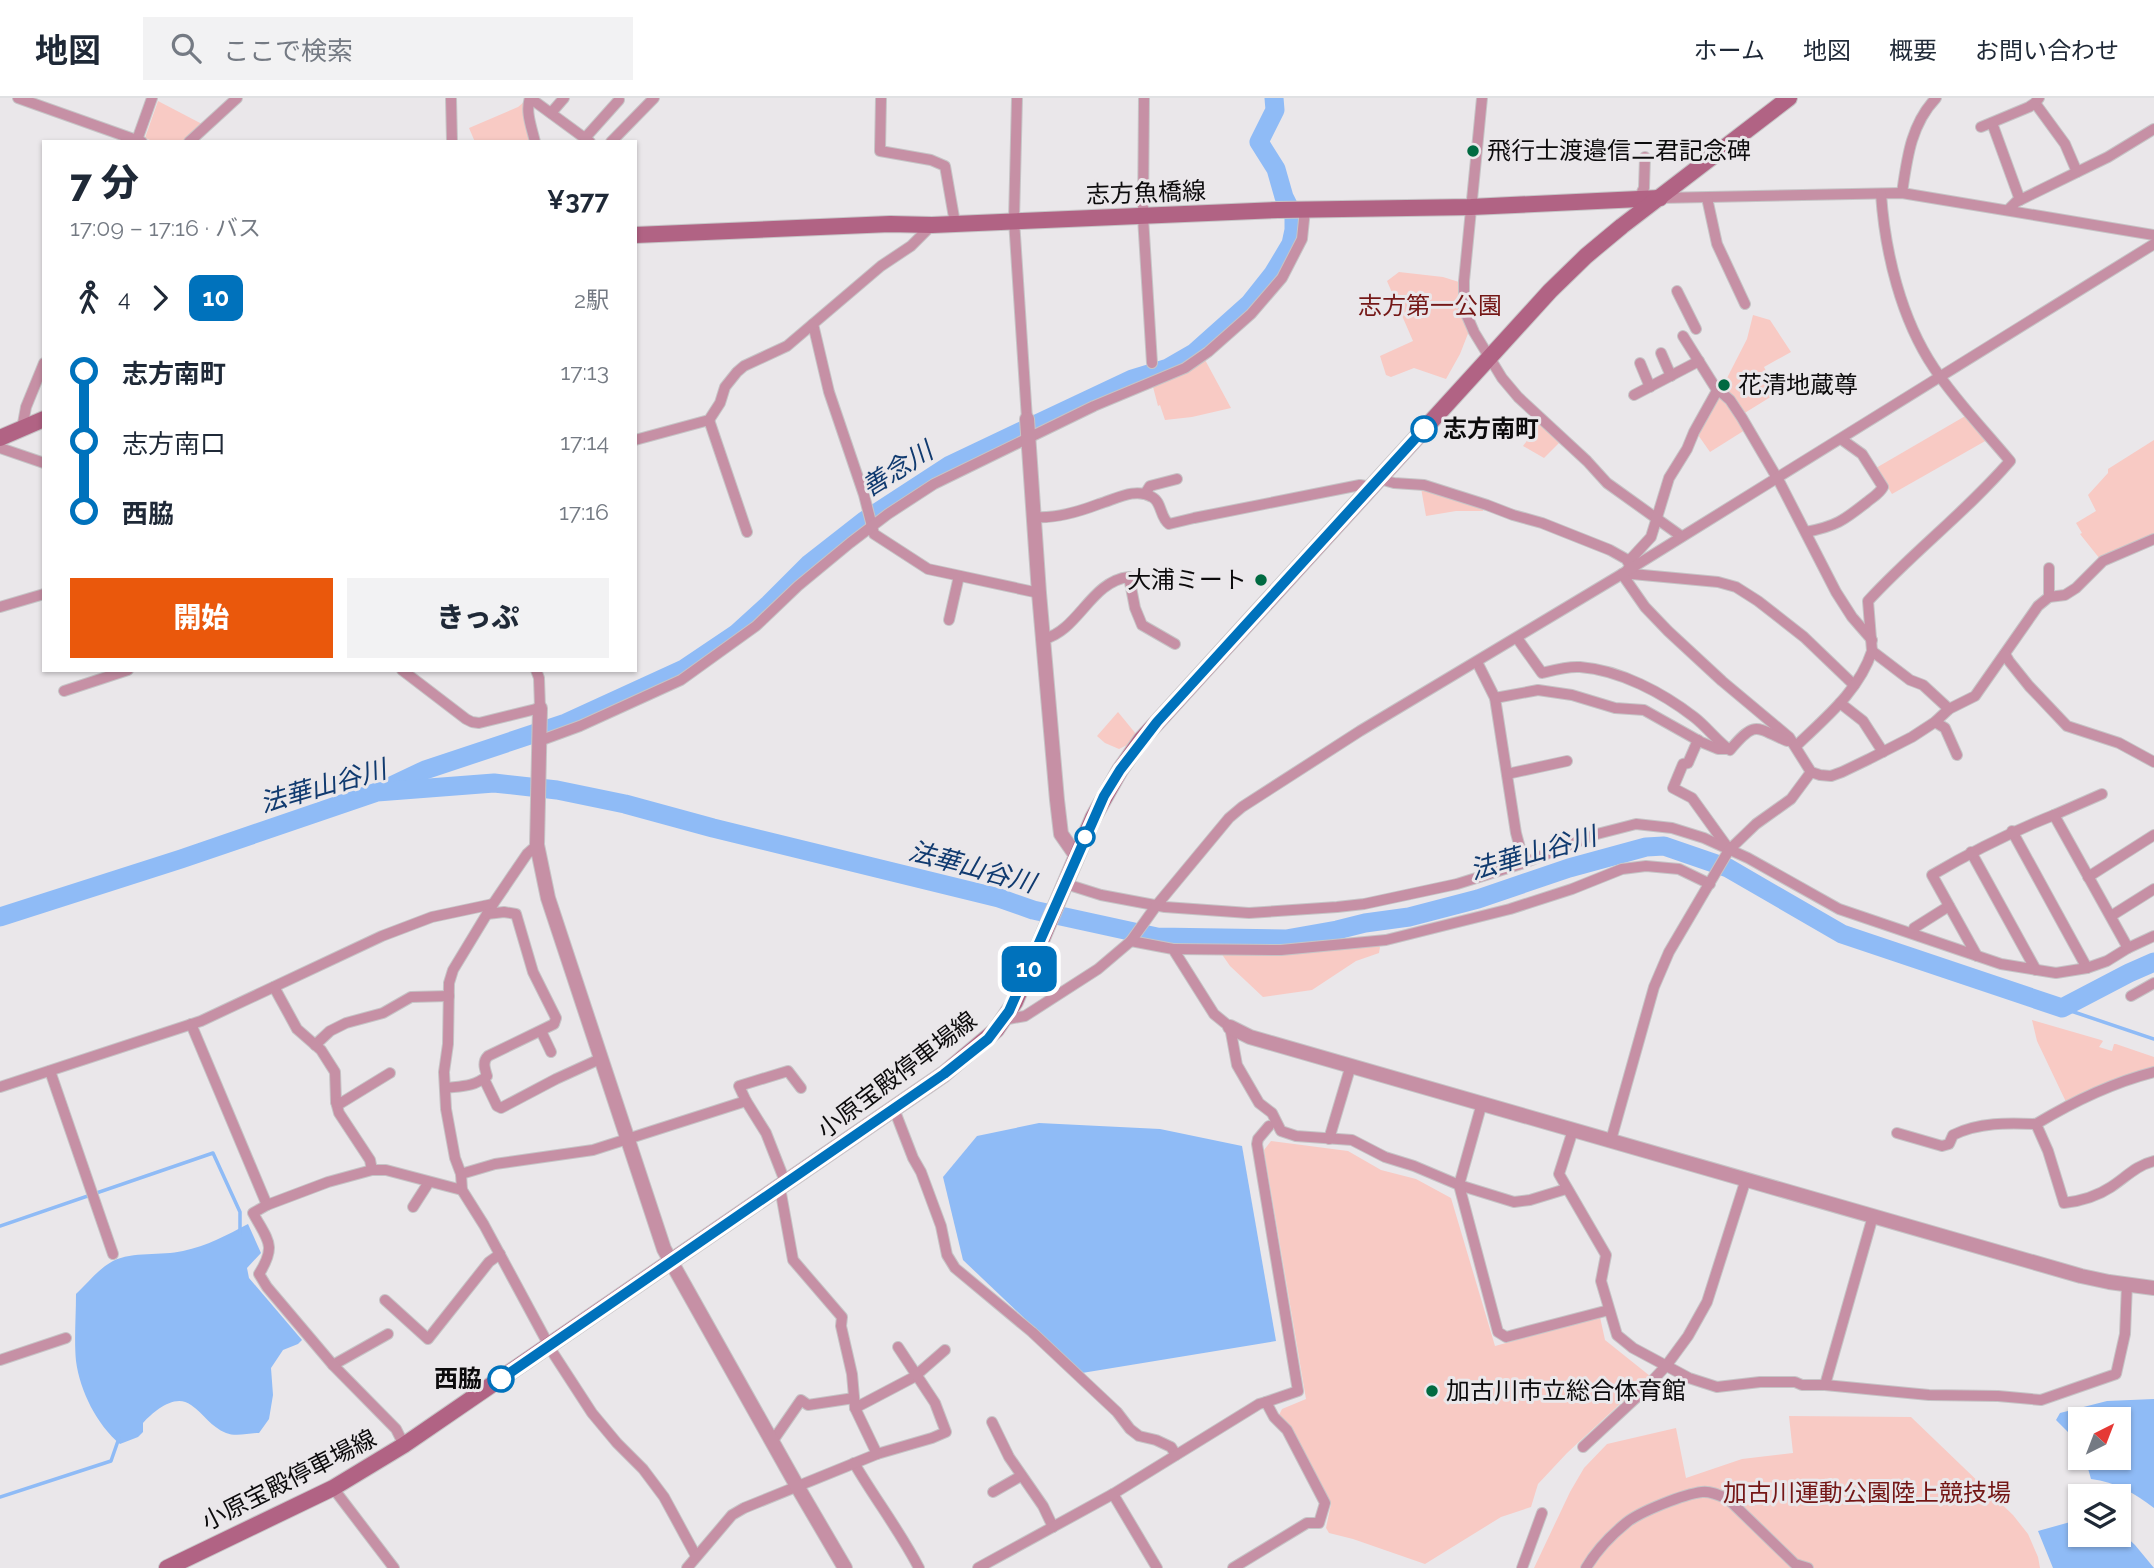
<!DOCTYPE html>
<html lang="ja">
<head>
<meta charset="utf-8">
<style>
  body { margin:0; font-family:Raleway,"Noto Sans JP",sans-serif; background:#f2f2f3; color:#1f2937; height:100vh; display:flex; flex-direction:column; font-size:26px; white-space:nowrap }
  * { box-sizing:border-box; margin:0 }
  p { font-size:23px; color:#747a83 }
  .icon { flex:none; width:38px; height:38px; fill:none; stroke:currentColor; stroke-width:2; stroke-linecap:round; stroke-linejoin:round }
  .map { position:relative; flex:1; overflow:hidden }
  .panel { position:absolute; left:42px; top:42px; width:595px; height:532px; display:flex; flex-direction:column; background:#fff; border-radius:0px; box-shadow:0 2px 5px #0004 }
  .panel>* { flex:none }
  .badge { padding:0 14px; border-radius:10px; font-size:24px; line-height:46px }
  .needle { width:46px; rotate:42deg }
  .buttons { position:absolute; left:2068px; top:1309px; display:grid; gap:14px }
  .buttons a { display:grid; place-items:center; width:63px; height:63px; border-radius:0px; background:#fff; box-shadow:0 2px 5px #0004; font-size:35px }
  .map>.badge { position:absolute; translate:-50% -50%; box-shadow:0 0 0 4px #fff }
  .legs { display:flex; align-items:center; gap:10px; height:77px; padding:0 28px; font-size:23px }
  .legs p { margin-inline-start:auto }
  .summary { display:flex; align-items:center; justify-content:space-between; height:119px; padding:0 28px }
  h1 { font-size:38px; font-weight:800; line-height:52px }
  .action { display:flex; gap:14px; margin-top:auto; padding:14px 28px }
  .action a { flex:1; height:80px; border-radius:0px; background:#ea580c; color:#fff; font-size:28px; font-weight:800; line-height:80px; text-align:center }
  .action a+a { background:#f2f2f3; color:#1f2937 }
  ul { padding:0 28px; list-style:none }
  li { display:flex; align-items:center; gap:24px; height:70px; font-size:26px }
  li i { display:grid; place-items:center; width:10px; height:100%; margin:0 9px; background:currentColor }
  li i::after { content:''; width:18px; height:18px; margin:-9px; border:5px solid; border-radius:50%; background:#fff }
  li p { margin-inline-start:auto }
  li:first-child i { background:linear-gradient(#0000 50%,currentColor 0) }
  li:last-child i { background:linear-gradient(currentColor 50%,#0000 0) }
  header { display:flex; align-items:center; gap:42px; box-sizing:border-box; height:98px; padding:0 35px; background:#fff; border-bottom:2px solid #e0e1e3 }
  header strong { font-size:33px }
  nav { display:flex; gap:38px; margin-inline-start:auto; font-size:24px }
  .search { width:490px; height:63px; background:#f2f2f3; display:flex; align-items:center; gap:18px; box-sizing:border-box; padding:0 24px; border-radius:0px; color:#747a83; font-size:26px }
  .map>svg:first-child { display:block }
</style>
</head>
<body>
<header>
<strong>地図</strong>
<div class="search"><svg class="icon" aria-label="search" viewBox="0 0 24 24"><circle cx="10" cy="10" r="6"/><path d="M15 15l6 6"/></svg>ここで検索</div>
<nav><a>ホーム</a><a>地図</a><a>概要</a><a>お問い合わせ</a></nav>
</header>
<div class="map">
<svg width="2154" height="1470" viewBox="0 0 2154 1470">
  <rect width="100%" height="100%" fill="#eae7ea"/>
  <g fill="#f8cac4">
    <polygon points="158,3 202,26 184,44 155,44 145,40"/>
    <polygon points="524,4 534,44 475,44 469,30 518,9"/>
    <polygon points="1399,174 1443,179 1459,184 1463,221 1469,233 1460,256 1446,281 1414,270 1391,279 1386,277 1380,258 1413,243 1387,183"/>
    <polygon points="1753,217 1770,222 1791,254 1764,269 1777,295 1743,316 1726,293 1730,286 1727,280 1747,241"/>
    <polygon points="1204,260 1231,310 1192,319 1165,322 1160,307 1158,308 1152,285"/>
    <polygon points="1718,296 1722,296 1745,332 1710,354 1696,334"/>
    <polygon points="1967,317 1987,342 1892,396 1876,370"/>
    <polygon points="1540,325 1561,343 1544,360 1523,348"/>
    <polygon points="2154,342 2154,436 2108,455 2100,461 2080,436 2082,435 2076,425 2096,413 2088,397 2108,375 2108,371"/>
    <polygon points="1421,390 1483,408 1483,413 1456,413 1426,418"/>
    <polygon points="1118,614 1136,636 1129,646 1119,651 1105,645 1097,638"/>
    <polygon points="1375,845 1380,849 1379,855 1356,863 1312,892 1263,899 1230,868 1221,855"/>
    <polygon points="2032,922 2101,942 2103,943 2099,949 2112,953 2114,946 2116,946 2154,959 2154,973 2067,1006 2037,943"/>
    <polygon points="1271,1043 1348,1053 1381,1072 1416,1081 1451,1100 1495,1248 1600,1219 1605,1242 1650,1278 1567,1355 1538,1386 1531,1409 1501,1419 1425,1466 1353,1441 1329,1435 1326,1430 1331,1406 1290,1329 1279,1317 1282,1311 1306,1301 1264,1052"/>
    <polygon points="1789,1318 1911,1319 2013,1417 2028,1436 2038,1459 2040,1470 1534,1470 1570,1394 1584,1370 1607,1346 1676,1330 1686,1380 1742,1361 1793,1355"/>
  </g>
  <g fill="#8fbbf6">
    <polygon points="1039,1025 1160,1031 1242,1048 1276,1243 1082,1275 963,1162 943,1079 977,1038"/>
    <path d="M 248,1126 L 261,1155 L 247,1170 L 249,1180 L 302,1242 L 298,1246 L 283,1252 L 271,1270 L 273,1297 L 269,1321 L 259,1335 C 249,1335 236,1339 226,1335 C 211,1329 204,1316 191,1307 C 175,1295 154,1313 143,1325 L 143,1334 L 138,1339 L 120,1346 C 97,1327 80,1293 76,1263 C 74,1242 76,1218 76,1196 C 88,1185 98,1171 113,1163 C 133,1153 161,1158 183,1153 C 207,1148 227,1137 248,1126 Z"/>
    <path d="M 2154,1301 L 2154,1410 C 2134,1395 2116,1384 2091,1381 L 2085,1360 L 2119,1360 L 2119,1321 L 2081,1321 L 2081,1352 L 2068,1334 L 2056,1322 L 2060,1315 L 2107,1303 Z"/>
    <polygon points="2081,1421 2081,1437 2119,1437 2119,1432 2135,1447 2154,1470 2053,1470 2038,1433"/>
  </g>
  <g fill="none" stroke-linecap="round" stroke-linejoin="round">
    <g stroke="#8fbbf6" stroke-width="3.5">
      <polyline points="2062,910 2154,941"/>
      <polyline points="0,1128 213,1055 240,1114 240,1135"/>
      <polyline points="0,1399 111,1363 119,1340"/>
    </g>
    <g stroke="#8fbbf6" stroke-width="19">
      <polyline points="391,688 425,672 566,625 684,571 736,536 769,506 809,466 864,423 950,367 1132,281 1168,270 1194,255 1250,205 1273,176 1291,146 1294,132 1294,119 1284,99 1276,71 1259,44 1275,12 1274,0"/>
      <polyline points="0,819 181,761 377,694 494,685 557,692 625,706 713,730 999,800 1033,812 1157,839 1286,841 1337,832 1365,825 1409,819 1478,801 1569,770 1646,749 1664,748 1728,770 1842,836 2062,910 2129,875 2154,864"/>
    </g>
    <defs>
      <g id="minor">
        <polyline points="18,0 142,44"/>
        <polyline points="451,0 452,44"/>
        <polyline points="530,0 590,44"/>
        <path d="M 530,0 C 525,14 532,30 535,44"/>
        <polyline points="881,0 880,53 931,62 945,68 955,125"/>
        <polyline points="1017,0 1014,122 1027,321"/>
        <polyline points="1144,0 1143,119 1152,265"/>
        <polyline points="1482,0 1464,183 1464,211 1474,234 1502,280 1518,299 1587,363 1607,385 1681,438"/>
        <polyline points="2035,5 2065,46 2077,74"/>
        <polyline points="551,15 564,0"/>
        <polyline points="1992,25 2020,102"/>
        <polyline points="1981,29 2029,9 2035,5 2039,0"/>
        <polyline points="585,40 619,2"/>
        <polyline points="137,42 152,0"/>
        <polyline points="189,44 237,0"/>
        <polyline points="611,44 654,0"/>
        <path d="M 1902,95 C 1907,60 1911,26 1936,0"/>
        <polyline points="1660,100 1902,95 2154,137"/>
        <polyline points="1707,100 1717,146 1745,206"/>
        <polyline points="1644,101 1642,94 1644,90 1645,59"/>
        <polyline points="2009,111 2016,104 2108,59 2154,31"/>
        <polyline points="1677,193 1696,231"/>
        <polyline points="813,226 829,294 864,397 874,436 928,471 1039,495"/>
        <polyline points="1683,238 1715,289 1730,302 1742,320 1780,385 1836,494 1852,519 1872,542"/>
        <polyline points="1661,255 1671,278"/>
        <polyline points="1640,265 1650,289"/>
        <polyline points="1634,297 1699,263"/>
        <polyline points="709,322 747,434"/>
        <polyline points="22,331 26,309 44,265"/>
        <polyline points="635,342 709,322 720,305 725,289 737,274 744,268 787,248 881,168 911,148 932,127"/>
        <polyline points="0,350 44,365"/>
        <polyline points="1380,381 1394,385 1424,387 1487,407 1513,417 1542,425 1610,452 1626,461 1633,469"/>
        <polyline points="1145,396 1150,388 1177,381"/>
        <path d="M 1033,419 C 1055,421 1078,414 1099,406 C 1116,401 1135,389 1152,399 C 1162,404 1160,420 1169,426 L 1194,420 L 1360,387 L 1372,389"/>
        <path d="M 1806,434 C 1836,428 1843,423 1867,404 C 1873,399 1879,396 1883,389 L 1862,356 L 1841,341"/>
        <polyline points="1628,464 1651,439 1669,380 1687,351 1694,334 1718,291"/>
        <polyline points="2049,470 2049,499"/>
        <polyline points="1628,471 1632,476 1718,484 1736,489 1758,503 1804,539 1854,587"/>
        <polyline points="1622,476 1645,509 1668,533 1722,583 1789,639 1811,674 1820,677 1831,678 1842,674 1869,661 1912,639 1935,624 1949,611 1975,598 2038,508 2049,499 2065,497 2076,490 2103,463 2154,441"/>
        <polyline points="0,509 44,496"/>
        <polyline points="949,522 959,478"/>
        <path d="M 1517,540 L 1542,575 C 1554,572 1568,568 1580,569 C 1620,572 1663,595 1694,619 C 1706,628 1720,646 1730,652 C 1756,621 1756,630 1787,643"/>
        <path d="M 1044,541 C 1079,532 1091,483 1129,479 L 1135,510 L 1142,527 L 1175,546"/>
        <polyline points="1872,553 1910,582 1923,587 1949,611"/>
        <polyline points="2005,556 2009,563 2029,588 2067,628 2119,645 2154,664"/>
        <polyline points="1477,564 1495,600 1516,735 1524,765"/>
        <polyline points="402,572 466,621 472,624 479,625 540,610 539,580 536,572"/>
        <polyline points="64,593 128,572"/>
        <polyline points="1495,600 1538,592 1572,597 1615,610 1644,612 1701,644 1718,651 1727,651"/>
        <polyline points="1840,605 1863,623 1883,654"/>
        <polyline points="1935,624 1945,630 1957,657"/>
        <polyline points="1698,642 1688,665 1683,666 1673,690 1692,700 1728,750"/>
        <polyline points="539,643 580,628 681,582 756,528 798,488 850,445 888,416 934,386 1094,308 1185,270 1208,254 1251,216 1282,180 1302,141 1305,112"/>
        <path d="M 1796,648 C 1825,620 1859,593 1872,553 L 1868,503 C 1913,454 1966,414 2010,363 C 1985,333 1956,303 1934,270 C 1901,221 1885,154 1881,96"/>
        <polyline points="1507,676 1567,663"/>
        <polyline points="2054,717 2102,696"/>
        <polyline points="2012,733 2087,870"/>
        <polyline points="537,747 527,756 493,806 453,872 449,885 448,946 444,974 446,1011 455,1060 461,1076 462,1092 484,1127 553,1255 592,1315 617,1345 643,1371 664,1399 696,1458"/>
        <polyline points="1971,754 2036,872"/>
        <polyline points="2088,779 2154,737"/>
        <polyline points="1066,786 1101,797 1165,809 1249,815 1337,809 1364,806 1457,786 1524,765 1597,736 1636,726 1672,730 1704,740 1748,760 1839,811 2001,866 2056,875 2087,870 2107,863 2128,850 2154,838"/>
        <polyline points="2111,818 2154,791"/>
        <polyline points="1914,830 1949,808"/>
        <polyline points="1131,843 1173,851 1214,916 1230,929 1237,967 1259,1005 1272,1015 1281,1033 1296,1038 1352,1042 1385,1059 1414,1068 1459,1087 1514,1104 1530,1102 1566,1091"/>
        <polyline points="1173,851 1281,852 1386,842 1510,811 1572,791 1622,771 1646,768 1679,771 1710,786"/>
        <path d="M 1977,858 L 1932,777 C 1971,754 2011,734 2054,717 L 2128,850"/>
        <polyline points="274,889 297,931 321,952 335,974 336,1004 339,1015 370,1062 372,1072"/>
        <polyline points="2131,898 2154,885"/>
        <polyline points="1003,922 1025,918 1098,871 1131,843 1156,808 1229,720 1242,709 1360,633 1622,476 2154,146"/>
        <polyline points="191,926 267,1107"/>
        <polyline points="541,933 551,954"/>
        <polyline points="315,947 330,933 346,925 383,915 411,899 449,898"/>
        <polyline points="50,973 113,1156"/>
        <path d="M 2154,974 C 2111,985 2074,1003 2036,1026 L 2048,1053 L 2064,1105 C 2081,1103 2096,1099 2111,1089 C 2126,1079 2137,1067 2154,1063"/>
        <polyline points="484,981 497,1008 501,1010 556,981 602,960"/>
        <polyline points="0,989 201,923 382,838 432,819 493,806"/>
        <path d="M 445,990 C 461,988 474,989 487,978 C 485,971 482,964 488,958 L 554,926 L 556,920 L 533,874 L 516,816 L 504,814 L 487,816"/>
        <polyline points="336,1004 341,1005 390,975"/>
        <polyline points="1482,1005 1459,1087 1498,1234 1506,1239 1609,1212"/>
        <polyline points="894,1011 913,1060 921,1074 941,1128 947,1157 955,1170 1032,1234 1117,1314 1130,1331 1139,1338 1156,1342 1171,1349 1176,1357"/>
        <polyline points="1573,1032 1559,1076 1606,1157 1601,1183 1617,1237 1633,1250 1689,1280 1717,1289 1760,1284 1795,1284 1802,1287 1825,1287 1929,1297 1998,1298 2041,1302 2116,1276 2125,1236 2127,1186"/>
        <path d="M 1897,1035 L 1942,1048 L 1949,1046 L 1953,1037 C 1979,1024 2008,1025 2036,1026"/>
        <polyline points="1329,1041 1351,967"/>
        <polyline points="1611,1042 1654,889 1669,854 1729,752 1756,726 1791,701 1811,674"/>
        <polyline points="461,1076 495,1066 593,1052 746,1003"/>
        <polyline points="786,1086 766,1035 746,1003 739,988 788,973 801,990"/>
        <polyline points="413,1109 429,1084"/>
        <polyline points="385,1202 428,1241 489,1164 500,1156"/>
        <polyline points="0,1262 66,1240"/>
        <polyline points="333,1267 388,1236"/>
        <polyline points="1825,1287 1873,1118"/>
        <polyline points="1266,1304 1298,1293 1257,1046 1258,1041 1269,1028"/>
        <polyline points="855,1310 914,1279 945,1252"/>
        <polyline points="992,1324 1009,1359 1043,1408 1053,1429"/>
        <polyline points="772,1344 801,1302 808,1307 854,1300"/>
        <path d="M 404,1347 L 396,1331 L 333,1267 L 267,1189 L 259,1176 C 277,1147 268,1143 253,1115 L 267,1107 L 328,1084 L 372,1072 L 386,1072 L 462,1092"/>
        <polyline points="1583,1349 1638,1298 1666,1268 1688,1238 1707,1204 1746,1081"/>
        <polyline points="877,1356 932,1340 946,1334 935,1305 898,1249"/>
        <path d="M 854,1365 C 875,1401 900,1433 919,1470"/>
        <polyline points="333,1390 394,1470"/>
        <polyline points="993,1394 1021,1378"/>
        <polyline points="1113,1396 1157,1470"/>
        <polyline points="687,1470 732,1417 744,1410 877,1356 855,1310 852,1276 841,1228 842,1219 793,1162 780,1090"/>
        <polyline points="978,1470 1113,1396 1259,1306 1266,1304 1274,1319 1287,1332 1325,1405 1319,1425 1307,1425 1233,1470"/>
        <polyline points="1522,1470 1542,1415"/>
        <path d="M 1586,1470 C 1596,1453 1610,1438 1626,1425 C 1639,1414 1684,1396 1702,1394 C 1711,1393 1719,1397 1728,1401 L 1795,1466 L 1808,1470"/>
      </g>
      <g id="tertiary">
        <polyline points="1027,321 1039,495 1057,702 1061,736 1077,759"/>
        <polyline points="540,610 537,747 548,800 664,1151 797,1388 845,1470"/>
        <polyline points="1230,929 1250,939 1271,945 2081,1178 2109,1184 2154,1190"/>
      </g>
      <g id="secondary">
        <polyline points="635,137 890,126 932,127 1278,112 1471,109 1660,100"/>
        <polyline points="0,340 44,321"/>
        <polyline points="167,1470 333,1390 404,1347 944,976 996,932 1015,904 1093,720 1120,672 1141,642 1550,193 1586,158 1622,128 1789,0"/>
      </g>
    </defs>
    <use href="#minor" stroke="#c6c4c6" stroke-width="12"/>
    <use href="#tertiary" stroke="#c6c4c6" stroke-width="16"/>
    <use href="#secondary" stroke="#c6c4c6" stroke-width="18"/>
    <use href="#minor" stroke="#c690a5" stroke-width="10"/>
    <use href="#tertiary" stroke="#c690a5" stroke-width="14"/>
    <use href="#secondary" stroke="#b16384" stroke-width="16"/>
  </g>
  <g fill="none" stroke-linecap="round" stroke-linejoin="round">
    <defs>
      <polyline id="line-1" points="501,1281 944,976 988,941 1009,913 1104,698 1120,672 1157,624 1424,331"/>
    </defs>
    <use href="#line-1" stroke="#fff" stroke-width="16"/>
    <use href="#line-1" stroke="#0072bc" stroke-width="10"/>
  </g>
  <g fill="#006a41" stroke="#eae7ea" stroke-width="2.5">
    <circle cx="1473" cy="53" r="7"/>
    <circle cx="1724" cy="287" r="7"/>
    <circle cx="1261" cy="482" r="7"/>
    <circle cx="1432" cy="1293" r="7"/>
  </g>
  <g fill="#fff" stroke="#0072bc" stroke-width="3.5">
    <circle cx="1424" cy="331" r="12"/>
    <circle cx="1085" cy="739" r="9"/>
    <circle cx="501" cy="1281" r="12"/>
  </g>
  <g text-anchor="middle" stroke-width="6" stroke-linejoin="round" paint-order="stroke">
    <g font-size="24" fill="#0c0b0c" stroke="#eae7ea" text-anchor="start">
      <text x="1487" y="61">飛行士渡邉信二君記念碑</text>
      <text x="1738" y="295">花清地蔵尊</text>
      <text x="1247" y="490" text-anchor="end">大浦ミート</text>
      <text x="1446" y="1301">加古川市立総合体育館</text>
    </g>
    <g font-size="24" fill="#0c0b0c" stroke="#eae7ea">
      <text transform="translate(1146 95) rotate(-2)" y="8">志方魚橋線</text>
      <text transform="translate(897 977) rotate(-37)" y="8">小原宝殿停車場線</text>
      <text transform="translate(289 1382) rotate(-27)" y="8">小原宝殿停車場線</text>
    </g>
    <g font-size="24" fill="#741716" stroke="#eae7ea">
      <text x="1430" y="216">志方第一公園</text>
      <text x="1867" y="1403">加古川運動公園陸上競技場</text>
    </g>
    <g font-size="24" font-weight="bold" fill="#0c0b0c" stroke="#eae7ea" text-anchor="start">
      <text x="1443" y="339">志方南町</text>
      <text x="482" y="1289" text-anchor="end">西脇</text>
    </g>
    <g font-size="26" font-style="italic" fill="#103a6f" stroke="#eae7ea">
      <text transform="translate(897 371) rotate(-32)" y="9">善念川</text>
      <text transform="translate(323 688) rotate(-16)" y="9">法華山谷川</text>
      <text transform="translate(1533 755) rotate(-16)" y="9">法華山谷川</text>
      <text transform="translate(972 769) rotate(15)" y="9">法華山谷川</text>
    </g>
  </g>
</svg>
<div class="buttons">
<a><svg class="needle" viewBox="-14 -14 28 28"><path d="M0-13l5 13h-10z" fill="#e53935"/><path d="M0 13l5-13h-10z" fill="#747a83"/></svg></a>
<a><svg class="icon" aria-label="layers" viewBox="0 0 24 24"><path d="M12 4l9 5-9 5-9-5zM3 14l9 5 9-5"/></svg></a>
</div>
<b class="badge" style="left:1029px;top:871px;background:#0072bc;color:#fff">10</b>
<section class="panel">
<div class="summary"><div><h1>7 分</h1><p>17:09 – 17:16 · バス</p></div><b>¥377</b></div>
<div class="legs"><svg class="icon" aria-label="walk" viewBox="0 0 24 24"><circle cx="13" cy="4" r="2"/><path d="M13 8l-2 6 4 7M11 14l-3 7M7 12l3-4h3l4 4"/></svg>4<svg class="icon" aria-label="forward" viewBox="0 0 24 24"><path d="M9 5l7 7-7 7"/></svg><b class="badge" style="background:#0072bc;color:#fff">10</b><p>2駅</p></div>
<ul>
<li><i style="color:#0072bc"></i><b>志方南町</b><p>17:13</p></li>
<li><i style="color:#0072bc"></i><span>志方南口</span><p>17:14</p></li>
<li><i style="color:#0072bc"></i><b>西脇</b><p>17:16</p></li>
</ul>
<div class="action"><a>開始</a><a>きっぷ</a></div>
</section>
</div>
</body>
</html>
